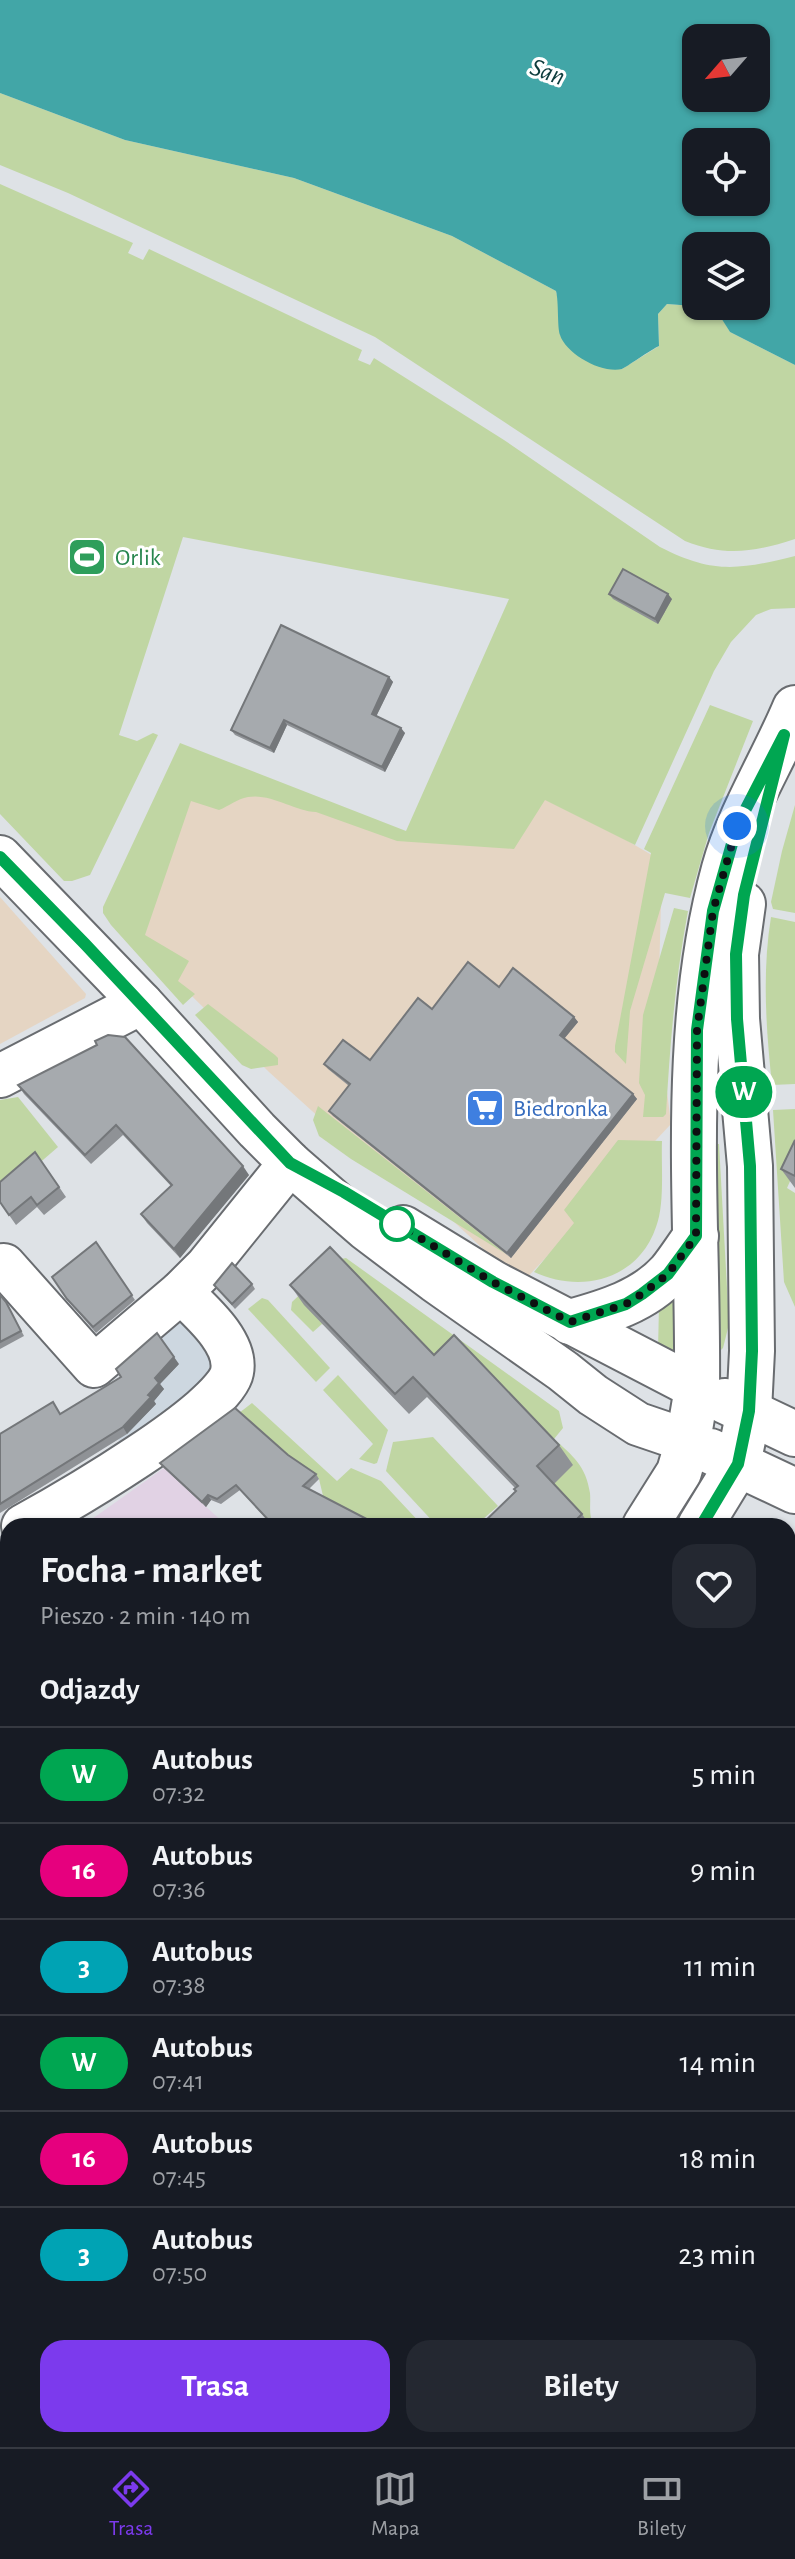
<!DOCTYPE html>
<html lang="pl">
<head>
<meta charset="utf-8">
<style>
  body { margin:0; font-family:"Alegreya Sans",sans-serif; background:#242831; color:#f1f3f6; height:100vh; display:flex; flex-direction:column; font-size:30px; white-space:nowrap }
  * { box-sizing:border-box; margin:0 }
  p { font-size:26px; color:#9ea1a6 }
  .icon { flex:none; width:44px; height:44px; fill:none; stroke:currentColor; stroke-width:2; stroke-linecap:round; stroke-linejoin:round }
  .map { position:relative; flex:1; overflow:hidden }
  .drawer { position:absolute; left:0px; top:1518px; width:796px; height:930px; display:flex; flex-direction:column; background:#171b24; border-radius:24px 24px 0 0; box-shadow:0 2px 6px #0004 }
  .drawer>* { flex:none }
  .badge { padding:0 16px; border-radius:26px; font-size:28px; line-height:52px }
  .needle { width:52px; rotate:242deg }
  .tools { position:absolute; left:682px; top:24px; display:grid; gap:16px }
  .tools a { display:grid; place-items:center; width:88px; height:88px; border-radius:16px; background:#171b24; box-shadow:0 2px 6px #0004; font-size:40px }
  .you { position:absolute; width:40px; height:40px; margin:-20px; border:6px solid #fff; border-radius:50%; background:#1a73e8; box-shadow:0 0 0 12px #1a73e833 }
  .map>.badge { position:absolute; translate:-50% -50%; box-shadow:0 0 0 4px #fff }
  h2 { padding:0 40px; font-size:30px; line-height:72px }
  .round { display:grid; place-items:center; flex:none; width:84px; height:84px; border-radius:24px; background:#242831 }
  .headline { display:flex; align-items:center; justify-content:space-between; height:136px; padding:0 40px }
  h1 { font-size:38px; font-weight:600; line-height:60px }
  .action { display:flex; gap:16px; margin-top:auto; padding:16px 40px }
  .action a { flex:1; height:92px; border-radius:24px; background:#7c3aed; color:#fff; font-size:32px; font-weight:600; line-height:92px; text-align:center }
  .action a+a { background:#242831; color:#f1f3f6 }
  ul { padding:0; list-style:none }
  li { display:flex; align-items:center; gap:24px; height:96px; padding:0 40px; border-top:2px solid #363941 }
  li div { flex:1 }
  li b { display:block; font-size:30px }
  li em { font-style:normal }
  li .badge { min-width:88px; font-weight:700; text-align:center }
  .tabs { display:flex; justify-content:space-around; align-items:center; height:112px; border-top:2px solid #363941; background:#171b24; font-size:22px; color:#9ea1a6 }
  .tabs a { display:grid; justify-items:center; gap:4px }
  .tabs .selected { color:#7c3aed }
  .map>svg:first-child { display:block }
</style>
</head>
<body>
<div class="map">
<svg width="795" height="2447" viewBox="0 0 795 2447">
  <rect width="100%" height="100%" fill="#dee2e6"/>
  <g fill="#e5d5c3">
    <polygon points="201,764 412,839 544,792 662,861 658,1018 671,1124 521,1284 398,1170 333,1130 269,1072 141,946"/>
    <polygon points="0,897 86,994 85,998 0,1044"/>
  </g>
  <g fill="#cdd7e0">
    <polygon points="178,1323 186,1324 204,1338 215,1368 208,1379 121,1444 96,1402"/>
    <polygon points="795,1982 795,2172 788,2165 788,1988"/>
  </g>
  <g fill="#e1d2e4">
    <polygon points="164,1468 227,1526 81,1526 92,1519"/>
    <polygon points="8,1567 8,1969 0,1960 0,1572"/>
  </g>
  <g fill="#c0d6a3">
    <path d="M 0,93 L 125,140 L 294,178 L 452,236 L 556,291 L 560,308 L 560,335 L 622,369 L 659,346 L 658,314 L 667,304 L 694,306 L 719,313 L 730,332 L 795,365 L 795,539 C 755,552 725,557 685,541 L 375,337 L 68,193 L 0,165 Z"/>
    <path d="M 0,184 L 133,243 L 128,253 L 143,260 L 149,249 L 362,350 L 358,360 L 370,365 L 374,358 L 504,440 L 660,547 C 713,574 738,570 795,556 L 795,608 L 771,609 L 756,615 L 731,642 L 714,671 L 635,845 L 545,800 L 514,849 L 397,841 L 316,812 C 294,811 271,793 248,797 C 237,799 229,806 219,810 L 191,801 L 145,935 L 189,961 L 178,981 L 195,994 L 183,1005 L 111,925 L 103,913 L 103,907 L 180,743 L 406,831 L 509,599 L 183,537 L 119,735 L 137,741 L 153,733 L 158,735 L 90,875 L 72,881 L 64,881 L 0,814 Z"/>
    <polygon points="710,705 753,721 709,833 690,898 665,893 630,1011 626,1064 615,1052 615,1046 651,853 644,849"/>
    <polygon points="795,805 795,913 773,909 771,902 782,851"/>
    <path d="M 674,908 L 688,911 C 675,980 670,1045 666,1114 L 663,1117 L 643,1117 L 645,1095 L 639,1083 L 643,1015 Z"/>
    <path d="M 771,917 L 795,922 L 795,1084 L 772,1085 C 766,1029 762,972 771,917 Z"/>
    <polygon points="208,1004 275,1055 278,1058 278,1065 251,1069 242,1065 195,1015"/>
    <polygon points="18,1097 58,1147 0,1197 0,1100"/>
    <polygon points="318,1106 506,1254 351,1159 319,1136 313,1120"/>
    <polygon points="795,1109 795,1170 787,1188 795,1193 795,1307 784,1282 773,1110"/>
    <path d="M 618,1140 L 662,1141 C 661,1166 665,1204 656,1227 C 638,1280 581,1294 534,1272 L 574,1223 L 564,1210 Z"/>
    <polygon points="714,1144 719,1144 729,1324 723,1348 721,1350"/>
    <path d="M 346,1258 L 559,1411 L 563,1428 L 554,1439 C 573,1456 586,1466 590,1493 C 591,1505 588,1515 594,1526 L 588,1526 L 448,1375 L 322,1324 L 313,1332 L 291,1310 L 292,1302 L 336,1260 Z"/>
    <polygon points="677,1292 678,1356 658,1350 659,1306"/>
    <polygon points="262,1298 268,1300 330,1368 316,1382 248,1309"/>
    <polygon points="338,1375 388,1430 377,1463 374,1464 359,1459 373,1444 323,1390"/>
    <polygon points="252,1403 337,1481 351,1468 381,1481 423,1526 374,1526 324,1500 319,1479 286,1455 239,1413"/>
    <polygon points="433,1437 498,1506 475,1526 437,1526 386,1471 393,1442"/>
    <polygon points="788,1702 795,1706 795,1719 790,1728 795,1731 795,1842 788,1833"/>
    <polygon points="0,1960 8,1969 8,2127 0,2118"/>
    <polygon points="788,2320 795,2325 795,2447 666,2447 659,2440 788,2440"/>
    <polygon points="8,2380 8,2440 111,2440 115,2447 0,2447 0,2394"/>
  </g>
  <path fill="#42a6a7" fill-rule="evenodd" d="M 0,0 L 795,0 L 795,365 L 730,332 L 718,313 L 694,306 L 667,304 L 658,314 L 659,346 C 652,349 625,368 622,369 C 602,374 566,354 560,335 C 557,326 559,303 556,291 L 452,236 L 294,178 L 125,140 L 0,93 ZM 696,38 L 756,38 L 756,98 L 696,98 ZM 696,142 L 756,142 L 756,202 L 696,202 ZM 696,246 L 756,246 L 756,306 L 696,306 Z"/>
  <g fill="none" stroke-linecap="round" stroke-linejoin="round">
    <defs>
      <g id="lane">
        <polyline points="788,2094 795,2087"/>
        <polyline points="429,2440 436,2447"/>
      </g>
      <g id="street">
        <polyline points="0,857 141,1003 257,1130 290,1163 366,1229 435,1281 563,1371 593,1395 638,1424 688,1441"/>
        <polyline points="0,1076 141,1003"/>
        <polyline points="403,1227 493,1282 697,1388"/>
        <polyline points="0,1267 4,1265 94,1366 181,1292 207,1266 290,1163"/>
        <path d="M 23,1526 C 61,1505 225,1411 232,1372 C 238,1342 199,1310 181,1292"/>
        <polyline points="0,2281 8,2285"/>
        <polyline points="151,2440 154,2447"/>
      </g>
      <g id="secondary">
        <path d="M 570,1322 C 606,1312 644,1301 670,1272 C 679,1261 687,1248 696,1236"/>
        <polyline points="725,1401 795,1434"/>
        <polyline points="710,1451 795,1491"/>
        <path d="M 645,1526 L 679,1472 L 688,1441 L 697,1388 C 699,1216 678,1037 724,869 C 740,812 772,763 795,708"/>
        <polyline points="700,1526 738,1464 749,1411 752,1351 750,1166 737,1019 736,954 743,904"/>
        <polyline points="0,2257 8,2249"/>
      </g>
    </defs>
    <use href="#lane" stroke="#696c70" stroke-width="24"/>
    <use href="#street" stroke="#696c70" stroke-width="46"/>
    <use href="#secondary" stroke="#696c70" stroke-width="48"/>
    <use href="#lane" stroke="#fff" stroke-width="20"/>
    <use href="#street" stroke="#fff" stroke-width="42"/>
    <use href="#secondary" stroke="#fff" stroke-width="44"/>
  </g>
  <g fill="#8f9296">
    <polygon points="609,594 672,599 658,624 613,599"/>
    <polygon points="389,677 393,682 376,716 405,733 385,772 287,725 274,753 235,735 231,730"/>
    <polygon points="499,987 574,1017 578,1022 564,1039 633,1094 637,1099 511,1258 333,1116 329,1111 349,1086 328,1069 324,1064 370,1060 432,1009"/>
    <polygon points="18,1085 249,1175 180,1258 147,1223 141,1214 171,1186 123,1135 91,1164 24,1094"/>
    <polygon points="795,1140 795,1188 781,1169"/>
    <polygon points="35,1152 66,1197 44,1215 37,1207 16,1225 0,1202"/>
    <polygon points="96,1242 135,1300 96,1333 71,1304 52,1277"/>
    <polygon points="252,1284 255,1289 235,1309 214,1285"/>
    <polygon points="290,1285 434,1355 559,1445 573,1465 554,1484 582,1514 590,1526 480,1526 516,1491 515,1488 427,1397 409,1414 304,1305"/>
    <polygon points="0,1295 9,1307 24,1336 0,1349"/>
    <polygon points="179,1364 160,1384 164,1389 154,1401 156,1404 127,1434 0,1513 0,1434 61,1414"/>
    <polygon points="288,1455 316,1474 319,1479 309,1489 380,1526 273,1526 240,1490 221,1504 211,1500 206,1507 164,1468 160,1463"/>
    <polygon points="795,1568 795,1658 788,1662 788,1570"/>
    <polygon points="8,1573 8,1776 0,1781 0,1578"/>
    <polygon points="788,2055 795,2063 795,2075 791,2075 788,2078"/>
    <polygon points="501,2440 589,2440 596,2447 507,2447"/>
  </g>
  <g fill="#74777a">
    <polygon points="668,594 672,599 658,624 655,619"/>
    <polygon points="389,677 393,682 375,719 372,714"/>
    <polygon points="284,720 287,725 274,753 270,748"/>
    <polygon points="401,728 405,733 385,772 382,767"/>
    <polygon points="574,1017 578,1022 563,1040 560,1035"/>
    <polygon points="633,1094 637,1099 511,1258 507,1253"/>
    <polygon points="243,1166 249,1175 180,1258 174,1249"/>
    <polygon points="157,1333 179,1364 160,1384 164,1389 154,1401 156,1404 127,1434 123,1427 148,1395 155,1378"/>
    <polygon points="208,1495 211,1500 206,1507 202,1502"/>
  </g>
  <g fill="#a6aaae" stroke="#74777a" stroke-width="2">
    <polygon points="623,569 668,594 655,619 609,594"/>
    <polygon points="281,625 389,677 372,714 401,728 382,767 284,720 270,748 231,730"/>
    <polygon points="468,962 499,987 513,968 574,1017 560,1035 633,1094 507,1253 329,1111 350,1084 324,1064 343,1040 370,1060 418,998 432,1009"/>
    <polygon points="108,1035 125,1037 243,1166 174,1249 141,1214 172,1185 116,1125 85,1155 18,1085 97,1045 95,1041"/>
    <polygon points="795,1140 795,1176 781,1169"/>
    <polygon points="35,1152 59,1187 37,1205 31,1197 9,1215 0,1202 0,1182"/>
    <polygon points="96,1242 132,1295 93,1327 67,1299 52,1277"/>
    <polygon points="330,1247 434,1355 454,1335 559,1445 537,1466 582,1514 570,1526 480,1526 516,1491 514,1489 518,1486 413,1377 395,1394 290,1285"/>
    <polygon points="232,1263 252,1284 232,1304 214,1285"/>
    <polygon points="0,1295 6,1302 21,1331 0,1342"/>
    <polygon points="157,1333 174,1357 155,1378 159,1383 148,1395 151,1397 123,1427 0,1504 0,1434 53,1402 60,1414 121,1377 116,1369"/>
    <polygon points="235,1408 288,1455 316,1474 303,1486 380,1526 274,1526 236,1485 217,1499 208,1495 202,1502 160,1463"/>
    <polygon points="795,1568 795,1643 788,1647 788,1570"/>
    <polygon points="8,1573 8,1770 3,1765 0,1767 0,1578"/>
    <polygon points="788,1857 795,1866 795,1986 788,1977"/>
    <polygon points="788,2055 795,2063 795,2070 788,2070"/>
    <polygon points="795,2095 795,2109 788,2101"/>
    <polygon points="214,2440 284,2440 291,2447 221,2447"/>
    <polygon points="505,2440 589,2440 596,2447 512,2447"/>
  </g>
  <g fill="none" stroke-linecap="round" stroke-linejoin="round">
    <defs>
      <polyline id="line" points="0,857 85,944 290,1163 344,1192 493,1282 570,1322 626,1304 642,1294 668,1274 696,1236 697,1030 713,911 737,826 784,735 744,895 736,954 737,1019 750,1166 752,1351 749,1411 738,1464 701,1526"/>
    </defs>
    <use href="#line" stroke="#fff" stroke-width="18"/>
    <use href="#line" stroke="#00a651" stroke-width="12"/>
    <polyline stroke="#0d0f10" stroke-width="8" stroke-dasharray="0 14.4" points="397,1224 493,1282 570,1322 626,1304 642,1294 668,1274 696,1236 697,1030 713,911 737,826"/>
  </g>
  <defs>
    <symbol id="stadium-square" viewBox="-11 -11 22 22"><rect x="-9" y="-9" width="18" height="18" rx="4" fill="#2e9e5b" stroke="#fff"/><path d="M0-5a6.5 5 0 1 0 0 10a6.5 5 0 1 0 0-10ZM-3.5-1.8h7v3.6h-7Z" fill="#fff"/></symbol>
    <symbol id="supermarket-square" viewBox="-11 -11 22 22"><rect x="-9" y="-9" width="18" height="18" rx="4" fill="#3f7fe0" stroke="#fff"/><path d="M-6-5.5h2.5l.6 2H6L4.5 2H-2.5L-4.4-4H-6ZM-1.5 3.2a1.3 1.3 0 1 0 .1 0ZM3 3.2a1.3 1.3 0 1 0 .1 0Z" fill="#fff"/></symbol>
  </defs>
  <g fill-rule="evenodd">
    <use href="#stadium-square" x="65" y="535" width="44" height="44"/>
    <use href="#supermarket-square" x="463" y="1086" width="44" height="44"/>
  </g>
  <circle fill="#fff" stroke="#00a651" stroke-width="4" cx="397" cy="1224" r="16"/>
  <g text-anchor="middle" stroke-width="6" stroke-linejoin="round" paint-order="stroke">
    <g font-size="24" fill="#27864d" stroke="#fff" text-anchor="start">
      <text x="115" y="565">Orlik</text>
    </g>
    <g font-size="24" fill="#366cbe" stroke="#fff" text-anchor="start">
      <text x="513" y="1116">Biedronka</text>
    </g>
    <g font-size="26" font-style="italic" fill="#0d3c3d" stroke="#fff">
      <text transform="translate(548 71) rotate(20)" y="9">San</text>
    </g>
  </g>
</svg>
<div class="tools">
<a><svg class="needle" viewBox="-14 -14 28 28"><path d="M0-13l5 13h-10z" fill="#e53935"/><path d="M0 13l5-13h-10z" fill="#9ea1a6"/></svg></a>
<a><svg class="icon" aria-label="locate" viewBox="0 0 24 24"><circle cx="12" cy="12" r="6"/><path d="M12 2v4M12 18v4M2 12h4M18 12h4"/></svg></a>
<a><svg class="icon" aria-label="layers" viewBox="0 0 24 24"><path d="M12 4l9 5-9 5-9-5zM3 14l9 5 9-5"/></svg></a>
</div>
<div class="you" style="left:737px;top:826px"></div>
<b class="badge" style="left:744px;top:1092px;background:#00a651;color:#fff">W</b>
<section class="drawer">
<div class="headline"><div><h1>Focha - market</h1><p>Pieszo · 2 min · 140 m</p></div><a class="round"><svg class="icon" aria-label="heart" viewBox="0 0 24 24"><path d="M12 20l-8-8c-3-5 5-10 8-4 3-6 11-1 8 4z"/></svg></a></div>
<h2>Odjazdy</h2>
<ul>
<li><span class="badge" style="background:#00a651;color:#fff">W</span><div><b>Autobus</b><p>07:32</p></div><em>5 min</em></li>
<li><span class="badge" style="background:#e6007e;color:#fff">16</span><div><b>Autobus</b><p>07:36</p></div><em>9 min</em></li>
<li><span class="badge" style="background:#00a3b4;color:#fff">3</span><div><b>Autobus</b><p>07:38</p></div><em>11 min</em></li>
<li><span class="badge" style="background:#00a651;color:#fff">W</span><div><b>Autobus</b><p>07:41</p></div><em>14 min</em></li>
<li><span class="badge" style="background:#e6007e;color:#fff">16</span><div><b>Autobus</b><p>07:45</p></div><em>18 min</em></li>
<li><span class="badge" style="background:#00a3b4;color:#fff">3</span><div><b>Autobus</b><p>07:50</p></div><em>23 min</em></li>
</ul>
<div class="action"><a>Trasa</a><a>Bilety</a></div>
</section>
</div>
<nav class="tabs">
<a class="selected"><svg class="icon" aria-label="directions" viewBox="0 0 24 24"><path d="M12 3l9 9-9 9-9-9zM9 14v-3h6M13 9l2 2-2 2"/></svg>Trasa</a>
<a><svg class="icon" aria-label="map" viewBox="0 0 24 24"><path d="M3 6l6-2 6 2 6-2v14l-6 2-6-2-6 2zM9 4v14M15 6v14"/></svg>Mapa</a>
<a><svg class="icon" aria-label="tickets" viewBox="0 0 24 24"><path d="M3 7h18v10H3zM15 7v10"/></svg>Bilety</a>
</nav>
</body>
</html>
